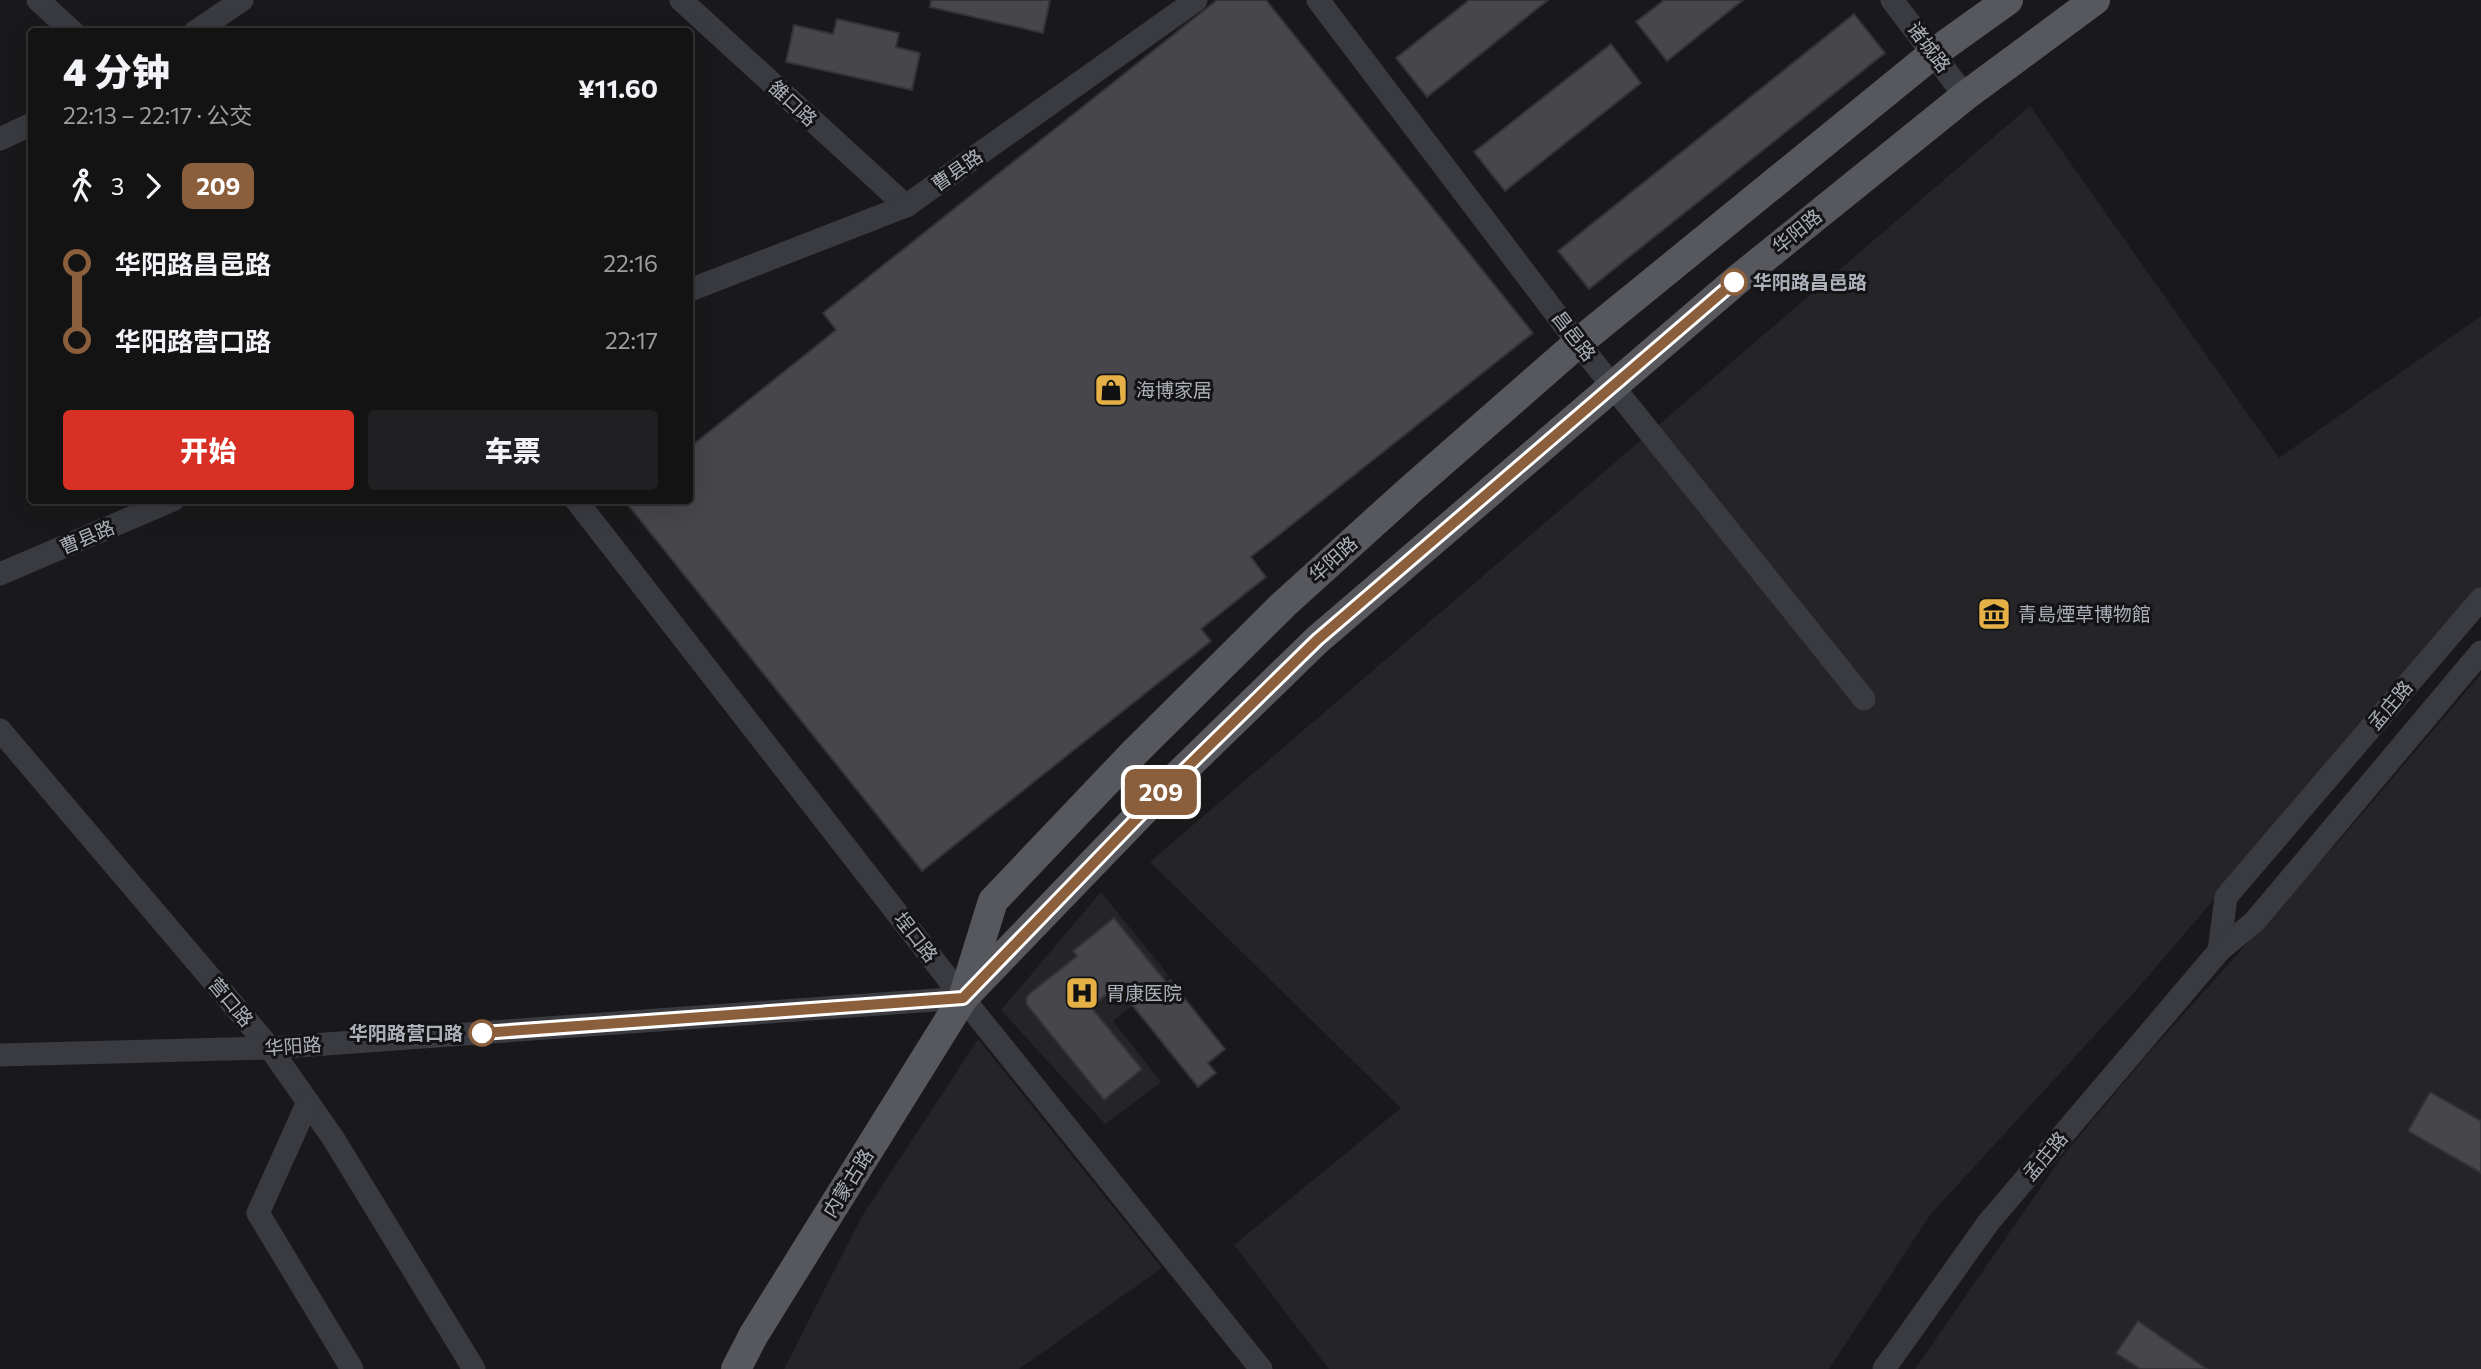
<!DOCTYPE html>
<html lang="zh">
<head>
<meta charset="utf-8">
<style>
  body { margin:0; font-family:Commissioner,"Noto Sans SC",sans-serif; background:#202022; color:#f1f3f6; height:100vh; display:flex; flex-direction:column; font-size:26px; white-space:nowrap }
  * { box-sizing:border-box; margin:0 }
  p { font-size:23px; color:#9d9ea0 }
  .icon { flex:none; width:38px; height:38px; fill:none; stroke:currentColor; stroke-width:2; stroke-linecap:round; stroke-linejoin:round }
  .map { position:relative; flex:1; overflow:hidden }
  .sheet { position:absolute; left:28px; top:28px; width:665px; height:476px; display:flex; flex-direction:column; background:#131314; border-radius:7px; box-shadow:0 7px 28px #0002,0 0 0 2px #323234 }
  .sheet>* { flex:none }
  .badge { padding:0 14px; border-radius:10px; font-size:24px; line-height:46px }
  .map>.badge { position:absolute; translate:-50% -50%; box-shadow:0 0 0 4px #fff }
  .legs { display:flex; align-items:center; gap:10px; height:77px; padding:0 35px; font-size:23px }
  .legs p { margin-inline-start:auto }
  .head { display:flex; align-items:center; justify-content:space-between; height:119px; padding:0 35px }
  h1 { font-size:38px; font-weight:800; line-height:52px }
  .action { display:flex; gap:14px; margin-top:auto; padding:14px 35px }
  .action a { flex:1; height:80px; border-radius:7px; background:#d93025; color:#fff; font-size:28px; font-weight:800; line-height:80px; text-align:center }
  .action a+a { background:#202022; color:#f1f3f6 }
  ul { padding:0 35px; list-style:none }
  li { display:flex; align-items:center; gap:24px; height:77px; font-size:26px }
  li i { display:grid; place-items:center; width:10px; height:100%; margin:0 9px; background:currentColor }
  li i::after { content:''; width:18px; height:18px; margin:-9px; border:5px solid; border-radius:50%; background:#131314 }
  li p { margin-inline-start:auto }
  li:first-child i { background:linear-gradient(#0000 50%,currentColor 0) }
  li:last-child i { background:linear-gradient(currentColor 50%,#0000 0) }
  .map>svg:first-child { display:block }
</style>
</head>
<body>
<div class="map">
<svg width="2481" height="1369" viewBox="0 0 2481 1369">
  <rect width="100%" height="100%" fill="#19191b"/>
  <g fill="#252528">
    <polygon points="2030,106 2279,458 2481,316 2481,588 2138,988 1930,1215 1829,1369 1329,1369 1234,1245 1401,1108 1150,862"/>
    <polygon points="2481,674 2481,1369 1915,1369 2061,1158 2141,1062 2351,827"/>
    <polygon points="1101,892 1169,976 1113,1021 1161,1082 1105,1124 1001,1010"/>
    <polygon points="978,1039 1162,1268 1019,1369 784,1369 861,1218"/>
  </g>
  <g fill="#46464b" stroke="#333337" stroke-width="2">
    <polygon points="931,0 1050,0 1043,33 930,7"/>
    <polygon points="1217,0 1266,0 1533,333 1251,557 1266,577 1201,629 1211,641 922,871 624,500 690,500 690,447 836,330 823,313"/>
    <polygon points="1469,0 1548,0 1427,97 1396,58"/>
    <polygon points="1664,0 1743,0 1667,61 1636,22"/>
    <polygon points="1854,14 1885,53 1589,289 1558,251"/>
    <polygon points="837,19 899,33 896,47 920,53 912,90 786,62 794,25 833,34"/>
    <polygon points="1611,44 1641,83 1505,191 1474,152"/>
    <polygon points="1114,918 1167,983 1170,980 1225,1049 1208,1063 1216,1073 1198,1087 1117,986 1091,1007 1142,1069 1104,1100 1027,1005 1026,999 1029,994 1077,956 1073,951"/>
    <polygon points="2430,1092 2481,1121 2481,1173 2408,1131"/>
    <polygon points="2138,1321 2207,1369 2140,1369 2116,1353"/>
  </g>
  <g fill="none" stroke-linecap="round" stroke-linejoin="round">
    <g stroke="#3a3b40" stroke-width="23">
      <polyline points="38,0 73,32"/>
      <polyline points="681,0 906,206"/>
      <polyline points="1318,0 1578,343 1864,699"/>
      <polyline points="1892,0 1965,96"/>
      <polyline points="195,32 242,0"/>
      <polyline points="0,139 32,124"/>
      <polyline points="690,290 906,206 1196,0"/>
      <polyline points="576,500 963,998 1261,1369"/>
      <polyline points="0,574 173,500"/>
      <polyline points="0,730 270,1048 333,1138 474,1369"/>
      <polyline points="2219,951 2226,897 2481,599"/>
      <polyline points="0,1055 270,1048 963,998"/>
      <polyline points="308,1102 258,1213 352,1369"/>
      <polyline points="1884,1369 1988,1223 2219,951 2255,921 2481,652"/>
    </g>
    <g stroke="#56585e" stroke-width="30">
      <polyline points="965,991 993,901 1130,757 1283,605 1410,490 1578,343 1934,53 2008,0"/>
      <polyline points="736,1369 753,1336 963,998 1169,784 1317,640 1737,280 1965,96 2095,0"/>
    </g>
  </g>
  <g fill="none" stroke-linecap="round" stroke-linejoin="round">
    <defs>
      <polyline id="line-1" points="482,1033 963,998 1169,785 1317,640 1734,282"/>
    </defs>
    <use href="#line-1" stroke="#fff" stroke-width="16"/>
    <use href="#line-1" stroke="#8b5e3c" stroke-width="10"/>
  </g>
  <defs>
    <symbol id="shop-square" viewBox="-11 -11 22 22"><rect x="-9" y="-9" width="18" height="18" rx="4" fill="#e5b146" stroke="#141416"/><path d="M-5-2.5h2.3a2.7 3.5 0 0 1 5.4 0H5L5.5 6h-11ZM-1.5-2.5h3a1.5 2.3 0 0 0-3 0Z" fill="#111"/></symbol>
    <symbol id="museum-square" viewBox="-11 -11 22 22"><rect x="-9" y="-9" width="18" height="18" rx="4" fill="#e5b146" stroke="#141416"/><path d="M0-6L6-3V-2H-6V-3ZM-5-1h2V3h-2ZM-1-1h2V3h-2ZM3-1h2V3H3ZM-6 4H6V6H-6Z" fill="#111"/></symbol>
    <symbol id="hospital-square" viewBox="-11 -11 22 22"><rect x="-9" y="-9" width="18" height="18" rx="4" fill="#e5b146" stroke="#141416"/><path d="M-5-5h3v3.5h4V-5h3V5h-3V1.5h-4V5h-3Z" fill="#111"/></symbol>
  </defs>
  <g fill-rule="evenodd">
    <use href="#shop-square" x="1092" y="371" width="38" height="38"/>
    <use href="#museum-square" x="1975" y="595" width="38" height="38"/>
    <use href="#hospital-square" x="1063" y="974" width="38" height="38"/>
  </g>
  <g fill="#fff" stroke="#8b5e3c" stroke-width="3.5">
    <circle cx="1734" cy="282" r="12"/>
    <circle cx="482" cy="1033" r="12"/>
  </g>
  <g text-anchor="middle" stroke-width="6" stroke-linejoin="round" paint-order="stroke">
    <g font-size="19" fill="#acb0b9" stroke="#141416">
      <text transform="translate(1929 47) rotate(53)" y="7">诸城路</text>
      <text transform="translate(793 103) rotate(43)" y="7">雒口路</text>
      <text transform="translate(957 170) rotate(-35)" y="7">曹县路</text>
      <text transform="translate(1797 231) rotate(-39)" y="7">华阳路</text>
      <text transform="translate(1574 336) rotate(52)" y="7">昌邑路</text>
      <text transform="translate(87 537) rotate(-23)" y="7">曹县路</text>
      <text transform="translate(1333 559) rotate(-42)" y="7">华阳路</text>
      <text transform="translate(2390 705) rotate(-50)" y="7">孟庄路</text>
      <text transform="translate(916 937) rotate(52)" y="7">埕口路</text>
      <text transform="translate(231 1002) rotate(50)" y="7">营口路</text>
      <text transform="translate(293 1046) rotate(-4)" y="7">华阳路</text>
      <text transform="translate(2045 1156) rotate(-50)" y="7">孟庄路</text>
      <text transform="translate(848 1183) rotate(-58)" y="7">内蒙古路</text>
    </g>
    <g font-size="19" font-weight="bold" fill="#acb0b9" stroke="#141416" text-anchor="start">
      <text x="1753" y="289">华阳路昌邑路</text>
      <text x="463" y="1040" text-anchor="end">华阳路营口路</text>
    </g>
    <g font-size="19" fill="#acb0b9" stroke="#141416" text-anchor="start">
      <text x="1136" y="397">海博家居</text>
      <text x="2018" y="621">青島煙草博物館</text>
      <text x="1106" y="1000">胃康医院</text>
    </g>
  </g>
</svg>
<b class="badge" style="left:1161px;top:792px;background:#8b5e3c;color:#fff">209</b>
<section class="sheet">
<div class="head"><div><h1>4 分钟</h1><p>22:13 – 22:17 · 公交</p></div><b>¥11.60</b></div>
<div class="legs"><svg class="icon" aria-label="walk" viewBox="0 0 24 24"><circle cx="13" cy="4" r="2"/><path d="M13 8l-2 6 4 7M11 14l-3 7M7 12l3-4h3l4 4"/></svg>3<svg class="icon" aria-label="forward" viewBox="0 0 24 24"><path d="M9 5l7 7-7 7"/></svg><b class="badge" style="background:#8b5e3c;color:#fff">209</b></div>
<ul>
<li><i style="color:#8b5e3c"></i><b>华阳路昌邑路</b><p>22:16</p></li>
<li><i style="color:#8b5e3c"></i><b>华阳路营口路</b><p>22:17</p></li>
</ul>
<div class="action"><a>开始</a><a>车票</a></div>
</section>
</div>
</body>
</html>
